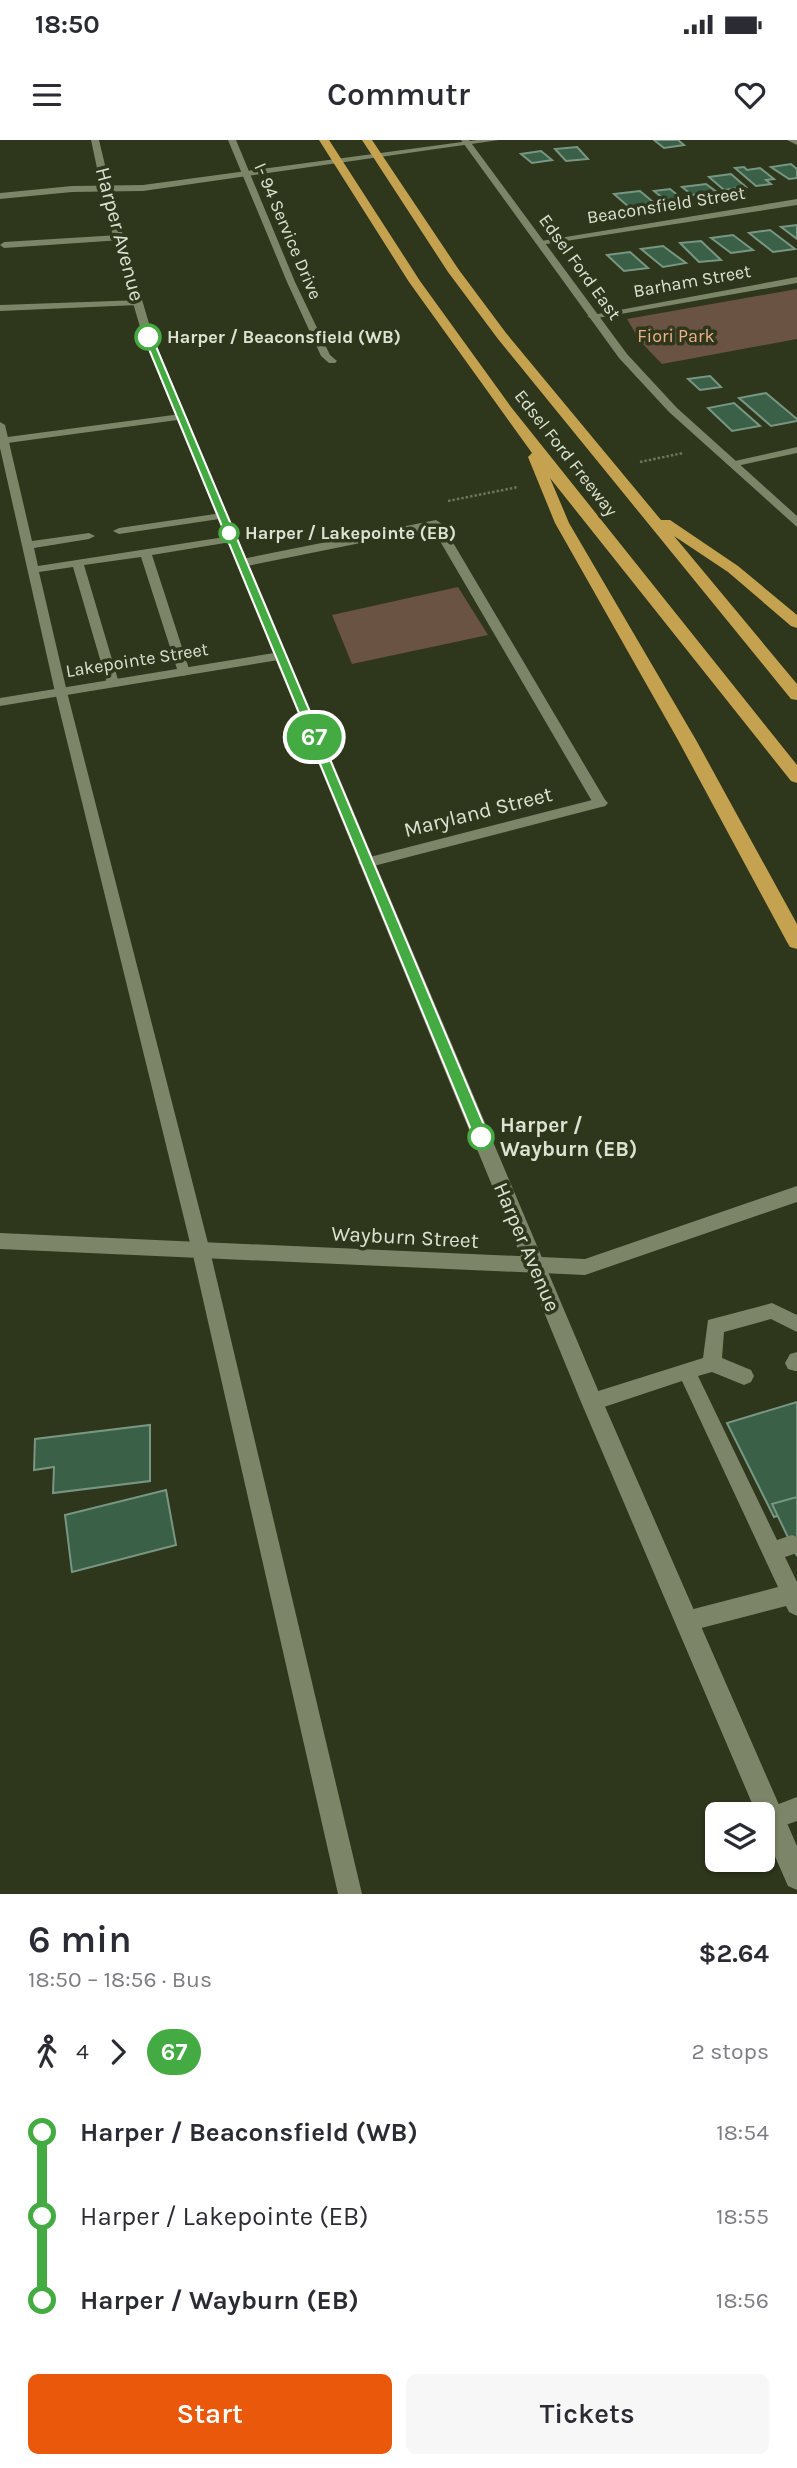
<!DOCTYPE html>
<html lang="en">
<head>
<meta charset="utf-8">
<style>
  body { margin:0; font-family:Karla,sans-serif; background:#f7f7f7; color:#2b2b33; height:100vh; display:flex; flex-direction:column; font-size:26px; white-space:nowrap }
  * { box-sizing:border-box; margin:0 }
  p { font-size:23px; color:#7c7c81 }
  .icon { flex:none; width:38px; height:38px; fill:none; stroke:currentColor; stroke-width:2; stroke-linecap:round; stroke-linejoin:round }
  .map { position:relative; height:1754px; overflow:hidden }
  .drawer { display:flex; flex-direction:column; background:#fff; flex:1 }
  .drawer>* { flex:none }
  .badge { padding:0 14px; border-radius:23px; font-size:24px; line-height:46px }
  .tools { position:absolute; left:705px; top:1662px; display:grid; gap:14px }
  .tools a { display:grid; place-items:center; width:70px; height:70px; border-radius:10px; background:#fff; box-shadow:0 2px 5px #0004; font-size:35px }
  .map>.badge { position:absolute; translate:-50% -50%; box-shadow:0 0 0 4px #fff }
  .legs { display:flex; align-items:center; gap:10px; height:77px; padding:0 28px; font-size:23px }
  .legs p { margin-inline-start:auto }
  .head { display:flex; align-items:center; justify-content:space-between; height:119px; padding:0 28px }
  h1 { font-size:38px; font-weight:600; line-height:52px }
  .action { display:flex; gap:14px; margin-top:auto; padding:14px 28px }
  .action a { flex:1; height:80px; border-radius:10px; background:#ea580c; color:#fff; font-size:28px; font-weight:600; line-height:80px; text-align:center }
  .action a+a { background:#f7f7f7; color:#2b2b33 }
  ul { padding:0 28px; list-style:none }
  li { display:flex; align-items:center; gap:24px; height:84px; font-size:26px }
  li i { display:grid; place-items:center; width:10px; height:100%; margin:0 9px; background:currentColor }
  li i::after { content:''; width:18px; height:18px; margin:-9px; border:5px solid; border-radius:50%; background:#fff }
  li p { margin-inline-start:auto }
  li:first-child i { background:linear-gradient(#0000 50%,currentColor 0) }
  li:last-child i { background:linear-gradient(currentColor 50%,#0000 0) }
  .status { display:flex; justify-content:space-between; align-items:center; height:49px; padding:0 35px; background:#fff; direction:ltr }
  .status svg { height:19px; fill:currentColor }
  header { display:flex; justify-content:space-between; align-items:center; height:91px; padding:0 28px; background:#fff; font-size:32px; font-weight:600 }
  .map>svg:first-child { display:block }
</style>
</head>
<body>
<div class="status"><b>18:50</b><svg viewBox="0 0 49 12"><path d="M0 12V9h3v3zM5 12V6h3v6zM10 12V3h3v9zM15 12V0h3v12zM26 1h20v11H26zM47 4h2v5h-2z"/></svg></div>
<header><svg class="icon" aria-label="menu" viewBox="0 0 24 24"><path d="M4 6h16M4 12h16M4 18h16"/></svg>Commutr<svg class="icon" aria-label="heart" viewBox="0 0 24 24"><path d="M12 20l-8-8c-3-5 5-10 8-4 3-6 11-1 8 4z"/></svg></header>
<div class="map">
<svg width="797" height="1754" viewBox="0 0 797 1754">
  <rect width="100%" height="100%" fill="#2e361b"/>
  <g fill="#6b5343">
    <polygon points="797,149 797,199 662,224 640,201 627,179"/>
    <polygon points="458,447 488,495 352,524 332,475"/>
  </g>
  <g fill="#3a6048" stroke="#789682" stroke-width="2">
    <polygon points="654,0 678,0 684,5 664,8"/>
    <polygon points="577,7 588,19 566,21 555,9"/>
    <polygon points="541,11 552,20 532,23 521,14"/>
    <polygon points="791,24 797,29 797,38 789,39 771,27"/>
    <polygon points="744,27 747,30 760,28 774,39 766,40 771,44 756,46 735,28"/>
    <polygon points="731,34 746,47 724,50 709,37"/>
    <polygon points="706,44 717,52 692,55 682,47"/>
    <polygon points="670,49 681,58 665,60 654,51"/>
    <polygon points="640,51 653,62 630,68 614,54"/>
    <polygon points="797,85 797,99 781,87"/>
    <polygon points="770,90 795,109 773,112 749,93"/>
    <polygon points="733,95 753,110 731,113 711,98"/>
    <polygon points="701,101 721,120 699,122 680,103"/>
    <polygon points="663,106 686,123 663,127 641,109"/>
    <polygon points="630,112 648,128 624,131 607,115"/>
    <polygon points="710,236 721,247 700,250 688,239"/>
    <polygon points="766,253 797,279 797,281 771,286 739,258"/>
    <polygon points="734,263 760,286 732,291 708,268"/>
    <polygon points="797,1262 797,1370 774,1377 727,1283"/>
    <polygon points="150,1285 150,1341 53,1353 54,1327 34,1330 35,1299"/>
    <polygon points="166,1350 176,1405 72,1432 65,1375"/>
    <polygon points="797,1357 797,1416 772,1364"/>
  </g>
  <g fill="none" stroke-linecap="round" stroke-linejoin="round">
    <g stroke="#6d745d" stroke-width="2.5" stroke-dasharray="2.5 2" stroke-linecap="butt">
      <polyline points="640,322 683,313"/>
      <polyline points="448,361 518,347"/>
    </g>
    <g fill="#7c8567" fill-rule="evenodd">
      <polygon points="228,0 236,0 295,142 330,215 337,221 335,223 329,223 321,216 287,142"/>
      <polygon points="119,95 122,96 122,100 4,108 0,105 4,102"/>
      <polygon points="0,282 5,285 32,401 89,393 95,396 89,399 34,408 38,426 231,396 237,399 231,402 152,415 190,532 184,536 178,532 141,417 84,425 119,543 113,547 107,543 73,427 39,432 67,552 210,1111 362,1754 338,1754 192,1111 55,552 0,308"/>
      <polygon points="222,373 226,374 226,378 119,394 113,391 119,388"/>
      <polygon points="432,382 442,384 607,663 605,666 600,667 593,663 430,384"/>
      <polygon points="772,1163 797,1175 797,1192 771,1179 724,1192 722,1218 751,1230 754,1236 751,1242 744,1245 712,1232 698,1236 777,1400 792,1395 797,1397 797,1413 785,1417 797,1442 797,1476 789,1472 786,1466 686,1492 678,1489 675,1481 678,1473 778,1447 682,1241 592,1271 585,1268 582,1262 585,1256 592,1253 703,1218 708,1180"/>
      <polygon points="797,1212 797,1231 795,1231 788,1229 785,1223 790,1214"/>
      <polygon points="797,1657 797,1681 771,1690 763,1686 763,1675 761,1675 763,1670"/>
    </g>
    <g fill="#7c8567" fill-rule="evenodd">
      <polygon points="477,0 499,0 143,51 72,52 0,59 0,53 72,46 143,45"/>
      <polygon points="787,0 797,0 797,5"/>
      <polygon points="797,59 797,65 540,105 535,102"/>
      <polygon points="797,137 797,143 592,179 587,176"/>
      <polygon points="142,160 142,164 138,165 0,171 0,165"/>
      <polygon points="181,274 187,277 185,279 0,304 0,298"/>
      <polygon points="797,307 797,313 732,327 726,323"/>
      <polygon points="436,380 442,384 440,387 242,427 236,423 242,419"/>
      <polygon points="280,512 287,516 285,519 0,566 0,558"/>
      <polygon points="600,658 605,660 608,663 605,666 366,728 358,723 366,718"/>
      <polygon points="797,1046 797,1062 585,1135 0,1109 0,1093 585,1119"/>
    </g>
    <polygon fill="#7c8567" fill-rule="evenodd" points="461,0 469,0 627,214 677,268 797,376 797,387 669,272 619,218"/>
    <polygon fill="#7c8567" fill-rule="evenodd" points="91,0 99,0 117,75 153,197 603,1262 797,1706 797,1750 788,1746 763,1689 763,1675 757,1675 581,1262 143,197 107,75"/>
    <g fill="#c4a250" fill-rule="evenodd">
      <polygon points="319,0 329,0 420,141 511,267 797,625 797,643 791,641 550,338 569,383 696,600 797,784 797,809 790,807 787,802 678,600 555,383 528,317 532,313 409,142"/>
      <polygon points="362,0 372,0 459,130 506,193 661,380 670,380 738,426 797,475 797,488 791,486 728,432 674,396 797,544 797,560 791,559 498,199 448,132"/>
    </g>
  </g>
  <polygon fill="#44aa42" stroke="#fff" stroke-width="2" points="148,195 152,197 489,997 486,1001 481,1003 474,997 144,197"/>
  <g fill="#fff" stroke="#44aa42" stroke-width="3.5">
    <circle cx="148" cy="197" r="12"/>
    <circle cx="229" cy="393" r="9"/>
    <circle cx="481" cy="997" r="12"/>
  </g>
  <g text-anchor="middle" stroke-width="7" stroke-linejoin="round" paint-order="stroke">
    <g font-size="18" fill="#dde2d2" stroke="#2e361b">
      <text transform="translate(666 65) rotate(-9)" y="6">Beaconsfield Street</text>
      <text transform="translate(288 91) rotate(67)" y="6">I- 94 Service Drive</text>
      <text transform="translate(580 127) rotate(54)" y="6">Edsel Ford East</text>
      <text transform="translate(692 141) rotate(-10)" y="6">Barham Street</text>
      <text transform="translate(566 313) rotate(52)" y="6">Edsel Ford Freeway</text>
      <text transform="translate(137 520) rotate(-9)" y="6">Lakepointe Street</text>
    </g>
    <g font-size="18" fill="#efb18a" stroke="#2e361b">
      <text x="676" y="202">Fiori Park</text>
    </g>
    <g font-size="18" font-weight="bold" fill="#dde2d2" stroke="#2e361b" text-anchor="start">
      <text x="167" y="203">Harper / Beaconsfield (WB)</text>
      <text x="245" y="399">Harper / Lakepointe (EB)</text>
    </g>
    <g font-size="21" fill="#dde2d2" stroke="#2e361b">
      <text transform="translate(120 94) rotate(75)" y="7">Harper Avenue</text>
      <text transform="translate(478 672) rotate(-14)" y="7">Maryland Street</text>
      <text transform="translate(405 1097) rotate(3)" y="7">Wayburn Street</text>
      <text transform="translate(527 1107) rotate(67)" y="7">Harper Avenue</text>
    </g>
    <g font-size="21" font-weight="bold" fill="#dde2d2" stroke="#2e361b" text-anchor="start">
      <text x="500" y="992">Harper /<tspan x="500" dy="24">Wayburn (EB)</tspan></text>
    </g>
  </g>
</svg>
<div class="tools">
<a><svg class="icon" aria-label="layers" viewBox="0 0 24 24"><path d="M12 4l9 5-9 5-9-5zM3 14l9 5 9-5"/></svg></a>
</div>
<b class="badge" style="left:314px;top:597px;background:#44aa42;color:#fff">67</b>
</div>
<section class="drawer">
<div class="head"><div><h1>6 min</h1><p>18:50 – 18:56 · Bus</p></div><b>$2.64</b></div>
<div class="legs"><svg class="icon" aria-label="walk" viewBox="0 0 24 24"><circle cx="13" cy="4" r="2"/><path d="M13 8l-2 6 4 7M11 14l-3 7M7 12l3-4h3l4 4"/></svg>4<svg class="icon" aria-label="forward" viewBox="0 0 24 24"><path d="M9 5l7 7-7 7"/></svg><b class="badge" style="background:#44aa42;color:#fff">67</b><p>2 stops</p></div>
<ul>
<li><i style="color:#44aa42"></i><b>Harper / Beaconsfield (WB)</b><p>18:54</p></li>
<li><i style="color:#44aa42"></i><span>Harper / Lakepointe (EB)</span><p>18:55</p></li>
<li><i style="color:#44aa42"></i><b>Harper / Wayburn (EB)</b><p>18:56</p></li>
</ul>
<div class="action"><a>Start</a><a>Tickets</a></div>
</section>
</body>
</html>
